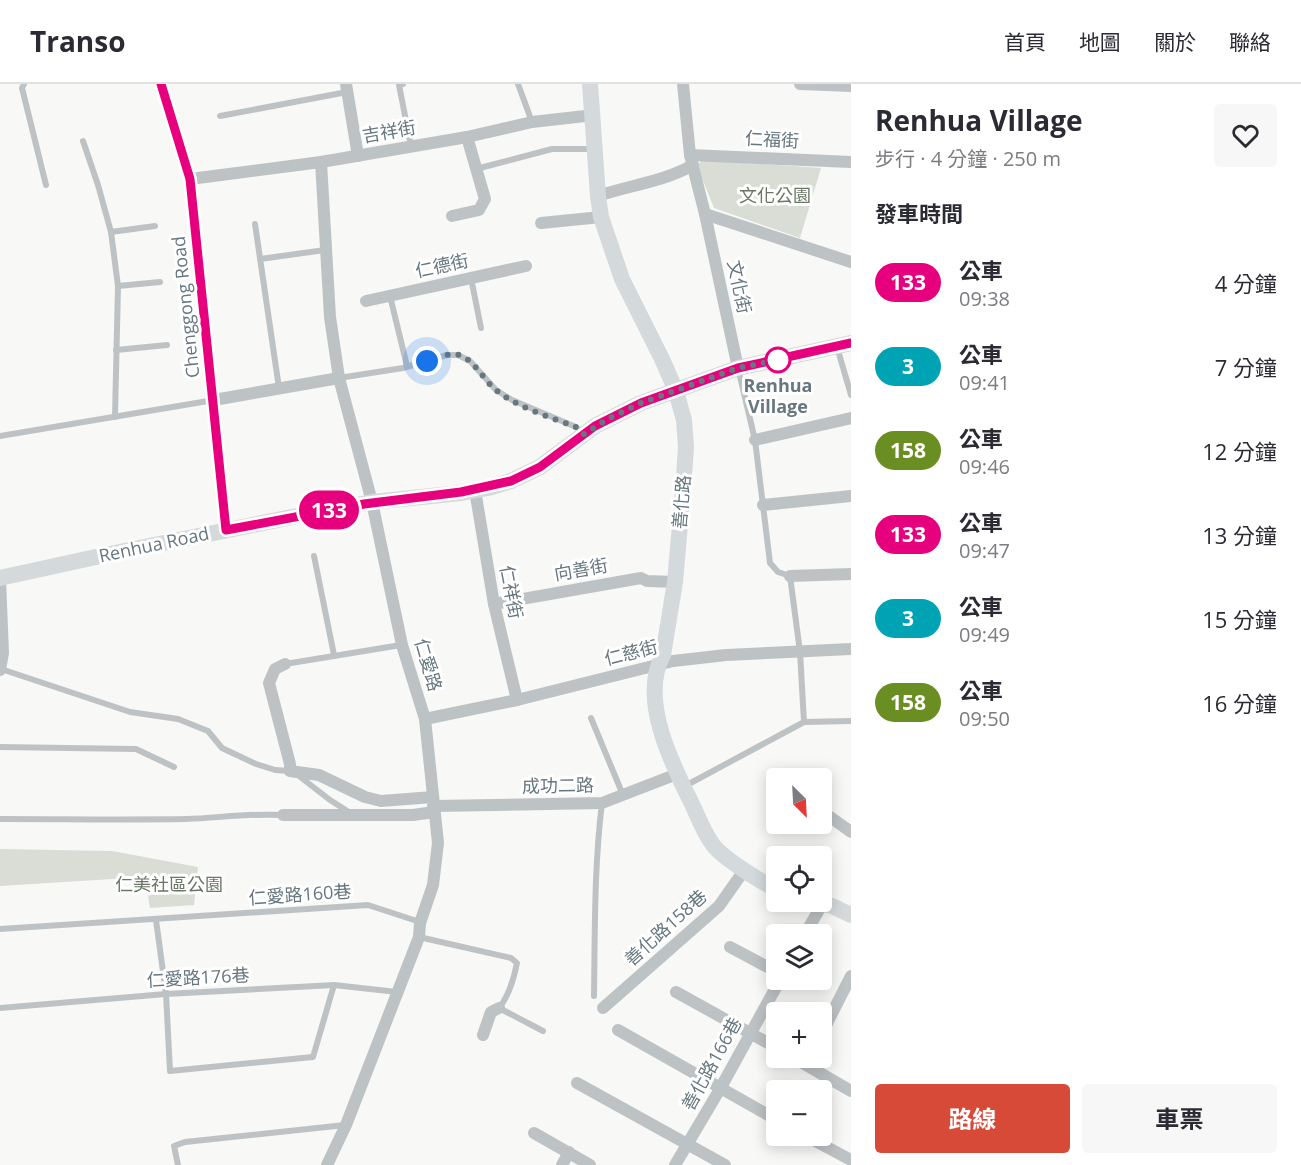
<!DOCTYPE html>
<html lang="zh-TW">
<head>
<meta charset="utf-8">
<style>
  body { margin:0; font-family:"Open Sans","Noto Sans TC",sans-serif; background:#f7f7f7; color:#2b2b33; height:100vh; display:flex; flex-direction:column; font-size:22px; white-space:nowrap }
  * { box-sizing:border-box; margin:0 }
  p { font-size:20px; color:#7c7c81 }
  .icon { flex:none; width:33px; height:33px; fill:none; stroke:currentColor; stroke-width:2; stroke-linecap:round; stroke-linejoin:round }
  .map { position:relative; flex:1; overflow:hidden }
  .panel { display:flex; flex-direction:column; background:#fff; width:450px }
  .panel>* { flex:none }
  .badge { padding:0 12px; border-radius:20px; font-size:21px; line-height:39px }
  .needle { width:39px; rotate:156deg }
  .controls { position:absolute; left:766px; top:684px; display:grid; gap:12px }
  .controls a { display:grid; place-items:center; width:66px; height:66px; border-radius:6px; background:#fff; box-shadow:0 3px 15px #0003; font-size:30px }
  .you { position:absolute; width:30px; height:30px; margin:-15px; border:4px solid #fff; border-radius:50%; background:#1a73e8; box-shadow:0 0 0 9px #1a73e833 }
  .map>.badge { position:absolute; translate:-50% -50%; box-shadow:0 0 0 3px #fff }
  h2 { padding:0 24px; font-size:22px; line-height:54px }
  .round { display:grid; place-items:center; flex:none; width:63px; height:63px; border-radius:6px; background:#f7f7f7 }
  .headline { display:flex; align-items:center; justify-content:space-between; height:102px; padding:0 24px }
  h1 { font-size:28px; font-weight:700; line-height:45px }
  .cta { display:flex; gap:12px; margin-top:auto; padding:12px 24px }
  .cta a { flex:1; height:69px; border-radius:6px; background:#d74a38; color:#fff; font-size:24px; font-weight:700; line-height:69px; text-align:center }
  .cta a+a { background:#f7f7f7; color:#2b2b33 }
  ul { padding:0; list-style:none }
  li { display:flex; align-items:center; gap:18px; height:84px; padding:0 24px }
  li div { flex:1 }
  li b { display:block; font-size:22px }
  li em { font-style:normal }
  li .badge { min-width:66px; font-weight:700; text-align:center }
  header { display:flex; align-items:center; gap:36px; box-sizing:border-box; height:84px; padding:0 30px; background:#fff; border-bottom:2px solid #e1e1e2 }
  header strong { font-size:28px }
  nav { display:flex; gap:33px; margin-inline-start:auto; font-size:21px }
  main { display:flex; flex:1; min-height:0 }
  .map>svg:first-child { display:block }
</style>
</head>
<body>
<header>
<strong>Transo</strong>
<nav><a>首頁</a><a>地圖</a><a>關於</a><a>聯絡</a></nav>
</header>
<main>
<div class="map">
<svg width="851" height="1081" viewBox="0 0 851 1081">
  <rect width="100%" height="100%" fill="#f8f8f6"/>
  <g fill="#d9ddd6">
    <polygon points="702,76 821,84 800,154 714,124 697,82"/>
    <polygon points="0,765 112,767 198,783 194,821 150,824 145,793 0,802"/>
  </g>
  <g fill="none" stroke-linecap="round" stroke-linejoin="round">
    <g stroke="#bdc3c5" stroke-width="6">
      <polyline points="24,0 22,4 46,101"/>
      <polyline points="403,0 399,1 411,62"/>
      <polyline points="518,0 532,38"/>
      <polyline points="220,32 347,8"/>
      <polyline points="83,57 98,101 111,148 118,202 115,333"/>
      <polyline points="476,85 552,65 592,65"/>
      <polyline points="255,140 279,304"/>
      <polyline points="111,148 155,142"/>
      <polyline points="260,175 325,166"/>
      <polyline points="471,194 481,244"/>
      <polyline points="118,202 160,198"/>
      <polyline points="390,212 407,282"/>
      <polyline points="837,263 851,311"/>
      <polyline points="116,266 167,261"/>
      <polyline points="339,294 403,284 447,271 458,271 470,277 496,306 512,316 576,343 583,349"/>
      <polyline points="0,352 214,316"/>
      <polyline points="314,472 334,571"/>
      <polyline points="285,580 401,561"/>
      <polyline points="1,585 130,628 178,635 208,647 222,664 256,680 275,686 290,687"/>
      <polyline points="591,634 623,711"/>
      <polyline points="804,638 851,637"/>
      <polyline points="0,663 136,665 174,683"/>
      <polyline points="299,692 330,716 352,730"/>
      <polyline points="685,702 804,638 800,568 790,492 778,488 770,479 755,356 738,284"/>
      <path d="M 0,735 C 62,735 124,736 186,735 C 218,734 250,729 283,731"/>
      <polyline points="156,836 166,910 170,987 313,973 334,901"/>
      <polyline points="0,845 368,821 420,838"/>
      <path d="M 419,853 L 511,874 L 517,879 C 514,894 509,912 499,924 L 543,947"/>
      <path d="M 594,912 C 595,848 594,783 602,719"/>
      <polyline points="0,924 166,910 334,901 397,908"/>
      <polyline points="178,1081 174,1062 185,1058 345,1041"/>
    </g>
    <g stroke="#bdc3c5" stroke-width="12">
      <polyline points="161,0 190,95 226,446"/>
      <polyline points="346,0 358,72"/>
      <polyline points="683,0 690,71 705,130 738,284"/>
      <polyline points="800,0 851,2"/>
      <polyline points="690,71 851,78"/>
      <polyline points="321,78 330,233 339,294 372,418 402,561 425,635 438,759 433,801 420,839 419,853 346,1041 327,1081"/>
      <polyline points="190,95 321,78 467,53 532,38 594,31"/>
      <path d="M 598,112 C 630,101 663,98 693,81"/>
      <polyline points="705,130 851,178"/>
      <polyline points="452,132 479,126 485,115 467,53"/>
      <polyline points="541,139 601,133"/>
      <polyline points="366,217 526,182"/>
      <polyline points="214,316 339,294"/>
      <polyline points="755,356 851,334"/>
      <polyline points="475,406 494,520 517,616"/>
      <polyline points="763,421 851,412"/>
      <polyline points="790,492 851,490"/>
      <polyline points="494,520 641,494 647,497 675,498"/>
      <polyline points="285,580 275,585 269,599 290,680 290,687 319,691 365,713 381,717 433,713"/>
      <polyline points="0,586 3,569 0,494"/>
      <polyline points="425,635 517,616 673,577 726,571 851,565"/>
      <polyline points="433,722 602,719 677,690"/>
      <polyline points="826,730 851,748"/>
      <polyline points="283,731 413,731 434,728"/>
      <polyline points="805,850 823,819"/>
      <polyline points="730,863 777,888"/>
      <polyline points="676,908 777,964"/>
      <polyline points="603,924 719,822 745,785"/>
      <polyline points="618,946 777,1036"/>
      <polyline points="822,949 851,892"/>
      <polyline points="483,951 491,928 499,924"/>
      <polyline points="794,974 851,1007"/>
      <polyline points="577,999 725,1081"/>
      <polyline points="534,1049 590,1081"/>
      <polyline points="806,1052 851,1076"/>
      <polyline points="562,1081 569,1068"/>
      <polyline points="675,1081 720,1005 780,896"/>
    </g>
    <g stroke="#d4d9db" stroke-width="16">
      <path d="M 590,0 L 598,112 L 601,133 L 622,195 L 662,275 L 676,307 L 684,336 L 686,363 L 683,406 L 675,498 L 663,571 C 639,615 672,680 692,720 C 698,733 704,749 713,761 C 723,774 762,799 777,805"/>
      <polyline points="0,494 105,471 302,431 372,418 461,409 488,404 511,397 540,383 595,342 641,319 738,284 851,259"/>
      <polyline points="814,818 832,822 851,831"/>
    </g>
  </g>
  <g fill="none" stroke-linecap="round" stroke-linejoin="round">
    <defs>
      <polyline id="line" points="161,0 190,95 226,446 364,420 461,408 511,397 540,383 595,342 641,319 738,284 851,259"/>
    </defs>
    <use href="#line" stroke="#fff" stroke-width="14"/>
    <use href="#line" stroke="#e6007e" stroke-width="9"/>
    <path stroke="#66777f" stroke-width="6" stroke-dasharray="0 10.8" d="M 427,277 C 436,274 449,268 459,271 C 475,276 483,296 496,306 C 518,324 550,333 576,343 L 584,350 L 608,335 L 641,319 L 738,284 L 778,276"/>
  </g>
  <circle fill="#fff" stroke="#e6007e" stroke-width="3" cx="778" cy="276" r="12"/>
  <g text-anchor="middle" stroke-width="6" stroke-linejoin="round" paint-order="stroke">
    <g font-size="18" fill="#66777f" stroke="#fff">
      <text transform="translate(389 48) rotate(-10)" y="6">吉祥街</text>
      <text transform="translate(772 56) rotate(3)" y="6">仁福街</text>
      <text transform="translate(442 182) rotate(-12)" y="6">仁德街</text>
      <text transform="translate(739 203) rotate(78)" y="6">文化街</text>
      <text transform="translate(186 223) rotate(-96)" y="6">Chenggong Road</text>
      <text transform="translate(682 418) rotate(-85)" y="6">善化路</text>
      <text transform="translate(154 461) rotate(-12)" y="6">Renhua Road</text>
      <text transform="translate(581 486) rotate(-10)" y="6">向善街</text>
      <text transform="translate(511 508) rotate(79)" y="6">仁祥街</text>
      <text transform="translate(631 569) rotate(-14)" y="6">仁慈街</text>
      <text transform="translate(428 581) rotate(74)" y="6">仁愛路</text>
      <text transform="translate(558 702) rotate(-1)" y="6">成功二路</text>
      <text transform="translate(300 811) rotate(-4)" y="6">仁愛路160巷</text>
      <text transform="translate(666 844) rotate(-42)" y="6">善化路158巷</text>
      <text transform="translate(198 894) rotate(-3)" y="6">仁愛路176巷</text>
      <text transform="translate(712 980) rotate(-61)" y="6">善化路166巷</text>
    </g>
    <g font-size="18" fill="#6a7764" stroke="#fff">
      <text x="775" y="118">文化公園</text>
      <text x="169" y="807">仁美社區公園</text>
    </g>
    <g font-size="18" font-weight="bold" fill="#66777f" stroke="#fff">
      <text x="778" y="308">Renhua<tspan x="778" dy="21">Village</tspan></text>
    </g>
  </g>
</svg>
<div class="controls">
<a><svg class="needle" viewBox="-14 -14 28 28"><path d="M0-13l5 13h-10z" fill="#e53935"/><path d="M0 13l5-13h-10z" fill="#7c7c81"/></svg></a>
<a><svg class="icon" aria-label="locate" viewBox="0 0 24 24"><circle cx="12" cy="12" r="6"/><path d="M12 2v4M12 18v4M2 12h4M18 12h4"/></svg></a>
<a><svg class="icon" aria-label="layers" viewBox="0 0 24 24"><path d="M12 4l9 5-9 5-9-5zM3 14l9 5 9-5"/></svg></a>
<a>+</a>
<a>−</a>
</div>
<div class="you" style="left:427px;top:277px"></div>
<b class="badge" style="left:329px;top:426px;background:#e6007e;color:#fff">133</b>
</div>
<section class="panel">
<div class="headline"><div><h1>Renhua Village</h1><p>步行 · 4 分鐘 · 250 m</p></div><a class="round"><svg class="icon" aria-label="heart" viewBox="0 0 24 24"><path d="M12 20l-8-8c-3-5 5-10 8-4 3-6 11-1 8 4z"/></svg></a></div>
<h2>發車時間</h2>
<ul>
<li><span class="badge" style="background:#e6007e;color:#fff">133</span><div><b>公車</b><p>09:38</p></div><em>4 分鐘</em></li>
<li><span class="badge" style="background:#00a3b4;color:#fff">3</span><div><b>公車</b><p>09:41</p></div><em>7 分鐘</em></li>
<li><span class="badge" style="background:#6b8e23;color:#fff">158</span><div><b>公車</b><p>09:46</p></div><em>12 分鐘</em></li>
<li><span class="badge" style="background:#e6007e;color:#fff">133</span><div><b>公車</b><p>09:47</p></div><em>13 分鐘</em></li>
<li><span class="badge" style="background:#00a3b4;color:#fff">3</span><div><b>公車</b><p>09:49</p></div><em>15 分鐘</em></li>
<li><span class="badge" style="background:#6b8e23;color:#fff">158</span><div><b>公車</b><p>09:50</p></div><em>16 分鐘</em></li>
</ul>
<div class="cta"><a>路線</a><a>車票</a></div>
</section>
</main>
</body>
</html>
